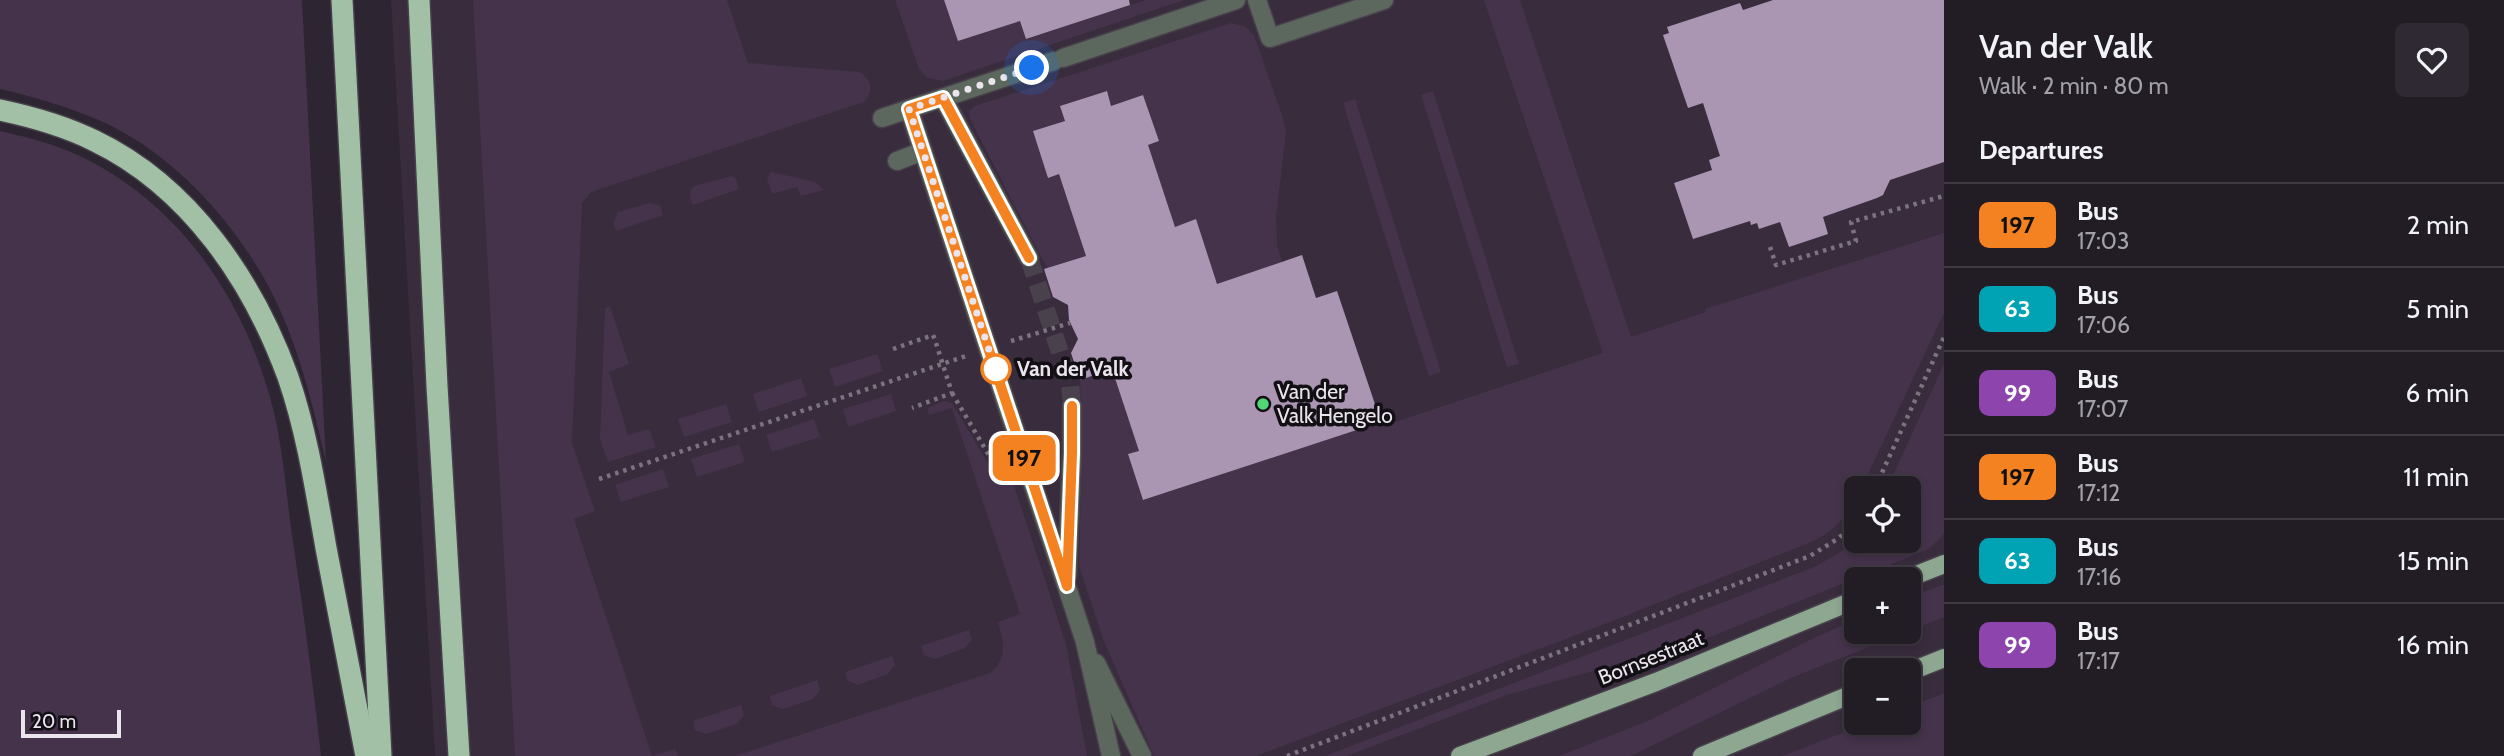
<!DOCTYPE html>
<html lang="en">
<head>
<meta charset="utf-8">
<style>
  body { margin:0; font-family:Cabin,sans-serif; background:#2e2932; color:#f1f3f6; height:100vh; display:flex; flex-direction:column; font-size:26px; white-space:nowrap }
  * { box-sizing:border-box; margin:0 }
  p { font-size:23px; color:#a2a1a7 }
  .icon { flex:none; width:38px; height:38px; fill:none; stroke:currentColor; stroke-width:2; stroke-linecap:round; stroke-linejoin:round }
  .map { position:relative; flex:1; overflow:hidden }
  .panel { display:flex; flex-direction:column; background:#221c25; width:560px }
  .panel>* { flex:none }
  .badge { padding:0 14px; border-radius:10px; font-size:24px; line-height:46px }
  .tools { position:absolute; left:1844px; top:476px; display:grid; gap:14px }
  .tools a { display:grid; place-items:center; width:77px; height:77px; border-radius:10px; background:#221c25; box-shadow:0 4px 10px #0003,0 0 0 2px #3f3a42; font-size:35px }
  .scale { position:absolute; left:21px; bottom:18px; width:100px; box-sizing:border-box; padding-left:7px; border:4px solid #eae4ec; border-top:0; font-size:19px; line-height:24px; white-space:nowrap; color:#eae4ec; -webkit-text-stroke:5px #131015; paint-order:stroke }
  .you { position:absolute; width:35px; height:35px; margin:-18px; border:5px solid #fff; border-radius:50%; background:#1a73e8; box-shadow:0 0 0 10px #1a73e833 }
  .map>.badge { position:absolute; translate:-50% -50%; box-shadow:0 0 0 4px #fff }
  h2 { padding:0 35px; font-size:26px; line-height:63px }
  .round { display:grid; place-items:center; flex:none; width:74px; height:74px; border-radius:10px; background:#2e2932 }
  .summary { display:flex; align-items:center; justify-content:space-between; height:119px; padding:0 35px }
  h1 { font-size:33px; font-weight:600; line-height:52px }
  ul { padding:0; list-style:none }
  li { display:flex; align-items:center; gap:21px; height:84px; padding:0 35px; border-top:2px solid #3f3a42 }
  li div { flex:1 }
  li b { display:block; font-size:26px }
  li em { font-style:normal }
  li .badge { min-width:77px; font-weight:700; text-align:center }
  main { display:flex; flex:1; min-height:0 }
  .map>svg:first-child { display:block }
</style>
</head>
<body>
<main>
<div class="map">
<svg width="1944" height="756" viewBox="0 0 1944 756">
  <rect width="100%" height="100%" fill="#2d2531"/>
  <path fill="#382c3d" fill-rule="evenodd" d="M 391,0 L 1944,0 L 1944,756 L 435,756 ZM 1857,488 L 1909,488 L 1909,541 L 1857,541 ZM 1857,579 L 1909,579 L 1909,632 L 1857,632 ZM 1857,670 L 1909,670 L 1909,723 L 1857,723 Z"/>
  <g fill="#45334c">
    <path d="M 0,0 L 302,0 L 326,462 C 314,411 302,359 280,310 C 246,234 179,156 101,121 C 68,107 35,97 0,89 Z"/>
    <path d="M 473,0 L 727,0 L 748,63 L 859,72 C 872,78 874,92 864,102 L 597,190 L 590,193 L 582,203 L 572,443 L 595,511 L 574,519 L 652,756 L 675,749 L 678,756 L 515,756 Z"/>
    <polygon points="895,0 944,0 958,41 1020,21 1027,39 1146,0 1184,0 943,81 928,78 919,69"/>
    <path d="M 1484,0 L 1520,0 L 1631,337 L 1706,312 L 1705,309 L 1944,233 L 1944,313 L 1862,487 L 1857,488 C 1857,511 1834,529 1816,540 L 1605,624 L 1256,756 L 1154,756 L 1103,639 L 1079,566 L 1082,453 L 1080,380 L 1112,369 L 1139,451 L 1128,455 L 1144,500 L 1381,422 L 1383,426 L 1603,353 Z"/>
    <polygon points="1231,23 1244,26 1254,35 1282,115 1286,132 1276,218 1277,244 1282,262 1217,284 1195,220 1175,227 1148,145 1158,141 1143,95 1111,106 1106,91 1061,106 1065,121 1034,131 1049,177 1059,174 1086,256 1047,268 970,119 969,111 975,106"/>
    <polygon points="1433,91 1519,364 1507,367 1421,95"/>
    <polygon points="1355,99 1441,372 1429,376 1343,103"/>
    <path d="M 0,131 C 31,138 62,146 90,161 C 178,207 237,291 266,384 C 282,432 285,485 292,535 C 303,609 313,682 321,756 L 0,756 Z"/>
    <polygon points="771,172 815,182 824,190 801,196 797,187 772,194 767,178"/>
    <path d="M 732,176 L 736,179 L 739,189 L 693,205 C 690,197 688,193 694,186 Z"/>
    <polygon points="649,203 660,205 663,215 616,231 613,223 618,212"/>
    <polygon points="610,306 629,364 609,372 628,435 649,429 656,447 608,462 600,439 605,308"/>
    <polygon points="877,354 883,371 835,387 829,369"/>
    <polygon points="1944,364 1944,534 1929,549 1700,641 1507,695 1347,756 1325,756 1814,567 1839,553 1857,537 1857,541 1909,541 1909,488 1887,488"/>
    <polygon points="801,378 807,396 759,412 753,394"/>
    <polygon points="891,394 896,411 848,427 843,409"/>
    <path d="M 945,401 L 952,403 L 989,465 L 997,473 L 1008,475 L 1012,479 L 1066,644 L 1087,756 L 735,756 L 990,673 C 1008,658 1004,642 998,622 L 1020,614 L 952,408 L 929,415 L 927,408 Z"/>
    <polygon points="726,404 732,422 684,437 678,419"/>
    <polygon points="814,419 820,437 772,452 766,435"/>
    <polygon points="739,444 745,462 697,477 691,459"/>
    <polygon points="663,469 669,487 621,502 615,485"/>
    <polygon points="1944,584 1944,617 1909,631 1909,598"/>
    <polygon points="1857,619 1857,632 1907,632 1793,677 1631,756 1559,756 1650,720 1816,637"/>
    <polygon points="969,630 972,640 965,648 935,659 924,655 921,646"/>
    <polygon points="892,656 895,665 888,674 858,685 847,680 845,672"/>
    <polygon points="817,680 820,690 813,699 783,709 772,705 770,696"/>
    <polygon points="1944,693 1944,756 1782,756 1868,723 1909,723 1909,707"/>
    <polygon points="741,705 744,715 737,724 706,734 695,730 693,721"/>
  </g>
  <g fill="#aa95b3">
    <polygon points="944,0 1129,0 1130,5 1026,39 1020,21 958,41"/>
    <polygon points="1773,0 1944,0 1944,162 1890,180 1883,195 1877,198 1823,217 1828,234 1789,247 1780,222 1759,229 1757,223 1751,225 1750,221 1693,239 1674,183 1712,170 1709,160 1720,156 1703,103 1688,108 1663,35 1669,33 1667,27 1725,8 1740,3 1743,10"/>
    <polygon points="1107,91 1111,106 1143,95 1159,141 1148,145 1175,227 1196,219 1217,284 1302,255 1316,298 1337,291 1381,422 1143,500 1128,454 1139,451 1112,369 1080,380 1071,353 1078,339 1069,320 1068,305 1053,297 1044,269 1086,256 1059,174 1048,178 1033,131 1065,121 1060,106"/>
  </g>
  <g fill="none" stroke-linecap="round" stroke-linejoin="round">
    <polyline stroke="#49424d" stroke-width="18" stroke-dasharray="18 9" stroke-linecap="butt" points="1029,258 1070,383 1072,406"/>
    <defs>
      <g id="minor">
        <polyline points="1257,0 1270,38 1384,0"/>
        <polyline points="1063,58 1236,0"/>
        <polyline points="1054,61 909,109 1085,642 1111,756"/>
        <polyline points="943,98 1029,258"/>
        <polyline points="882,118 909,109"/>
        <polyline points="897,161 923,151"/>
        <polyline points="1067,576 1072,453 1072,406"/>
        <polyline points="1096,663 1142,756"/>
      </g>
      <g id="major">
        <polyline points="1906,579 1944,564"/>
        <polyline points="1909,672 1944,658"/>
        <polyline points="1460,756 1656,682 1857,599"/>
        <polyline points="1702,756 1857,692"/>
      </g>
      <g id="highway">
        <polyline points="342,0 381,756"/>
        <polyline points="419,0 437,386 459,756"/>
        <path d="M 0,110 C 33,117 65,126 95,141 C 190,187 253,281 288,377 C 307,432 316,491 326,548 C 339,617 353,687 366,756"/>
      </g>
    </defs>
    <use href="#minor" stroke="#47404b" stroke-width="21"/>
    <use href="#major" stroke="#47404b" stroke-width="21"/>
    <use href="#highway" stroke="#47404b" stroke-width="24"/>
    <g stroke="#7b747e" stroke-width="4.5" stroke-dasharray="3.5 5" stroke-linecap="butt">
      <polyline points="1770,247 1776,265 1856,241 1851,222 1944,196"/>
      <polyline points="1011,341 1070,323"/>
      <polyline points="893,349 933,335 935,340 952,393 912,408"/>
      <polyline points="952,393 993,462 1000,468"/>
      <polyline points="599,479 966,356"/>
      <polyline points="1875,488 1944,337"/>
      <polyline points="1287,756 1810,556 1839,538 1857,519"/>
    </g>
    <use href="#minor" stroke="#5c685d" stroke-width="18"/>
    <use href="#major" stroke="#8da791" stroke-width="18"/>
    <use href="#highway" stroke="#a1c0a6" stroke-width="21"/>
  </g>
  <g fill="none" stroke-linecap="round" stroke-linejoin="round">
    <defs>
      <polyline id="line" points="1029,258 943,98 909,109 1067,586 1072,453 1072,406"/>
    </defs>
    <use href="#line" stroke="#fff" stroke-width="16"/>
    <use href="#line" stroke="#f58220" stroke-width="10"/>
    <polyline stroke="#eae4ec" stroke-width="7" stroke-dasharray="0 12.6" points="996,369 996,371 909,109 1032,68"/>
  </g>
  <circle fill="#fff" stroke="#f58220" stroke-width="3.5" cx="996" cy="369" r="14"/>
  <circle fill="#4fd675" stroke="#131015" stroke-width="2.5" cx="1263" cy="404" r="7"/>
  <g text-anchor="middle" stroke-width="7" stroke-linejoin="round" paint-order="stroke">
    <g font-size="21" font-weight="bold" fill="#eae4ec" stroke="#131015" text-anchor="start">
      <text x="1017" y="376">Van der Valk</text>
    </g>
    <g font-size="21" fill="#eae4ec" stroke="#131015" text-anchor="start">
      <text x="1277" y="399">Van der<tspan x="1277" dy="24">Valk Hengelo</tspan></text>
    </g>
    <g font-size="21" fill="#eae4ec" stroke="#131015">
      <text transform="translate(1651 658) rotate(-22)" y="7">Bornsestraat</text>
    </g>
  </g>
</svg>
<div class="tools">
<a><svg class="icon" aria-label="locate" viewBox="0 0 24 24"><circle cx="12" cy="12" r="6"/><path d="M12 2v4M12 18v4M2 12h4M18 12h4"/></svg></a>
<a>+</a>
<a>−</a>
</div>
<div class="scale">20 m</div>
<div class="you" style="left:1032px;top:68px"></div>
<b class="badge" style="left:1024px;top:458px;background:#f58220;color:#111">197</b>
</div>
<section class="panel">
<div class="summary"><div><h1>Van der Valk</h1><p>Walk · 2 min · 80 m</p></div><a class="round"><svg class="icon" aria-label="heart" viewBox="0 0 24 24"><path d="M12 20l-8-8c-3-5 5-10 8-4 3-6 11-1 8 4z"/></svg></a></div>
<h2>Departures</h2>
<ul>
<li><span class="badge" style="background:#f58220;color:#111">197</span><div><b>Bus</b><p>17:03</p></div><em>2 min</em></li>
<li><span class="badge" style="background:#00a3b4;color:#fff">63</span><div><b>Bus</b><p>17:06</p></div><em>5 min</em></li>
<li><span class="badge" style="background:#8e44ad;color:#fff">99</span><div><b>Bus</b><p>17:07</p></div><em>6 min</em></li>
<li><span class="badge" style="background:#f58220;color:#111">197</span><div><b>Bus</b><p>17:12</p></div><em>11 min</em></li>
<li><span class="badge" style="background:#00a3b4;color:#fff">63</span><div><b>Bus</b><p>17:16</p></div><em>15 min</em></li>
<li><span class="badge" style="background:#8e44ad;color:#fff">99</span><div><b>Bus</b><p>17:17</p></div><em>16 min</em></li>
</ul>
</section>
</main>
</body>
</html>
